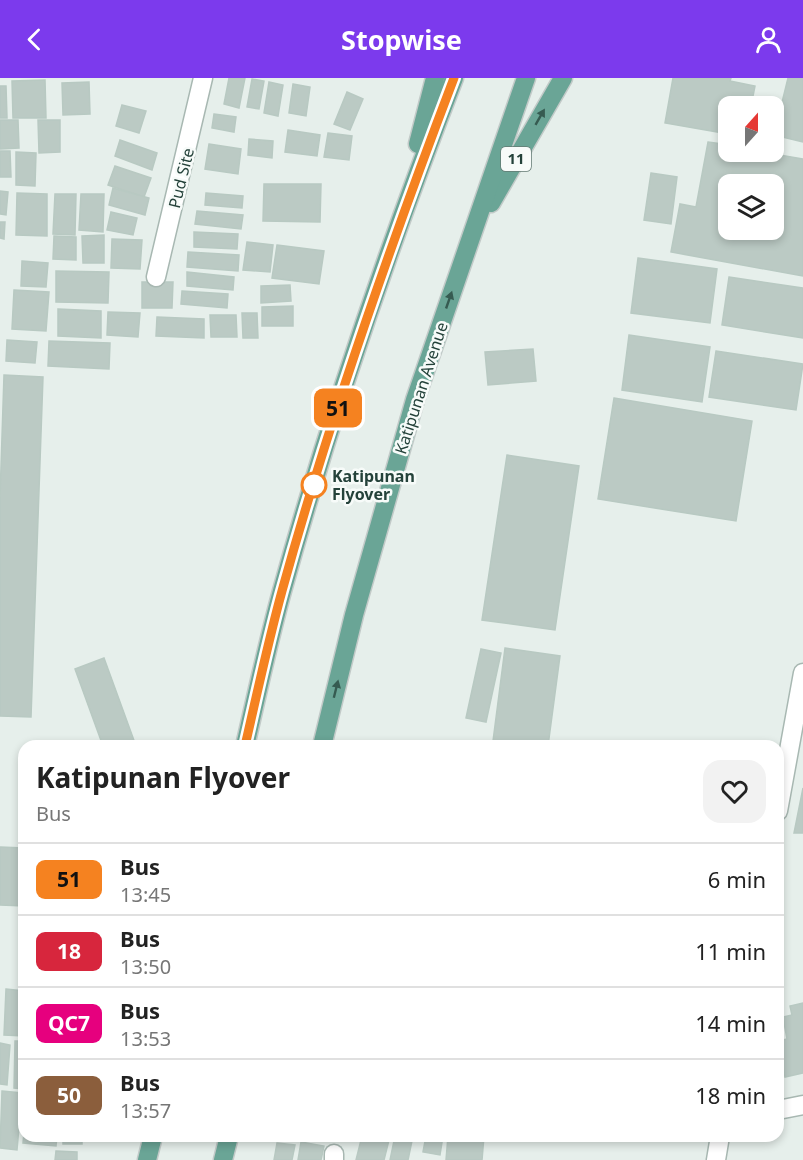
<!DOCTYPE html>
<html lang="en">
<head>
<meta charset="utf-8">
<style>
  body { margin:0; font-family:"Noto Sans",sans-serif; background:#f2f2f2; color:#222; height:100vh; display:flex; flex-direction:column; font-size:22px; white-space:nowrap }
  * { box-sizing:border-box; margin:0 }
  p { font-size:20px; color:#767676 }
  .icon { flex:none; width:33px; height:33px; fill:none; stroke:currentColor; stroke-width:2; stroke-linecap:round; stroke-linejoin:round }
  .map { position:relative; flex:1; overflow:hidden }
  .drawer { position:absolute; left:18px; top:662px; width:766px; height:402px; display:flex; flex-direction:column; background:#fff; border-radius:18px; box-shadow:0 3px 9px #0003 }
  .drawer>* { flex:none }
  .badge { padding:0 12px; border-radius:9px; font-size:21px; line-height:39px }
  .needle { width:39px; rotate:21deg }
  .fabs { position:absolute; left:718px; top:18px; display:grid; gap:12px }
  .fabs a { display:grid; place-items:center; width:66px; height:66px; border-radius:12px; background:#fff; box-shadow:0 3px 9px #0003; font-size:30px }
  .map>.badge { position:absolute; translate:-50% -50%; box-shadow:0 0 0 3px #fff }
  .round { display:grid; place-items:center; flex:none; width:63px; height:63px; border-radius:18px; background:#f2f2f2 }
  .summary { display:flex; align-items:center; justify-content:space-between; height:102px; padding:0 18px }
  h1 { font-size:28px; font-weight:700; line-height:45px }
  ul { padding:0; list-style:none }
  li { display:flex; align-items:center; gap:18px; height:72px; padding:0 18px; border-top:2px solid #e0e0e0 }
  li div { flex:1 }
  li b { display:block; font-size:22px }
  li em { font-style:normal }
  li .badge { min-width:66px; font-weight:700; text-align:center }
  header { display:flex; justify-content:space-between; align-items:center; height:78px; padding:0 18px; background:#7c3aed; color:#fff; font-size:27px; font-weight:700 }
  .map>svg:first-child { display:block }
</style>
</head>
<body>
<header><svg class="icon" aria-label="back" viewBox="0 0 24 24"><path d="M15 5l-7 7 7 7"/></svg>Stopwise<svg class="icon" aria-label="person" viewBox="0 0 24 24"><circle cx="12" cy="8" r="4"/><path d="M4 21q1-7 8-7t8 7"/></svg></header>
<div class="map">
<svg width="803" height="1082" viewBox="0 0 803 1082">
  <rect width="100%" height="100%" fill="#e6efeb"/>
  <g fill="#bbcac4" stroke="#b8c9c2" stroke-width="1.5" fill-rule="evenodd">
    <polygon points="229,0 245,0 239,30 224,26"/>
    <polygon points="673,0 731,0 730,3 755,8 751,28 729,28 729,56 665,45"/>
    <polygon points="788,0 803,0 803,64 774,57"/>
    <polygon points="252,1 264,3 259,31 247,29"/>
    <polygon points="45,2 46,40 13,40 12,3"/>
    <polygon points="89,4 90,36 63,37 62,5"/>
    <polygon points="269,4 283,7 278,38 264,35"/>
    <polygon points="293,6 310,9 306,38 289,35"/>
    <polygon points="0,8 6,8 7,40 0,40"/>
    <polygon points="347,14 363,21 350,52 334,46"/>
    <polygon points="122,27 146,33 139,55 116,48"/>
    <polygon points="214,36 236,39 234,54 212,50"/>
    <polygon points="0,42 18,42 19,70 0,71"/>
    <polygon points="38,42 60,42 60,74 39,75"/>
    <polygon points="288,52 320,57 317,78 285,74"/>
    <polygon points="328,55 352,58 349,82 324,79"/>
    <polygon points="249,61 273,63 272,80 248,77"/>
    <polygon points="120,62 157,75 152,92 115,78"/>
    <path d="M 708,64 L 729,67 L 729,74 L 762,74 L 803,81 L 803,198 L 671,174 L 680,126 L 696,129 ZM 729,106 L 774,106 L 774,152 L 729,152 Z"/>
    <polygon points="209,66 241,71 238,96 205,91"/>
    <polygon points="0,73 10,73 11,99 0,99"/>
    <polygon points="16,74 36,75 35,108 16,107"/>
    <polygon points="115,88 151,100 144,119 108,107"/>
    <polygon points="651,95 677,99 671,146 644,142"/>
    <polygon points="264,106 321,106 320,144 263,143"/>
    <polygon points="113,110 149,120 145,137 109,127"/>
    <polygon points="0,113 8,114 6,137 0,136"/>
    <polygon points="17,115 47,116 47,158 16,157"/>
    <polygon points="206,115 243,118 242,130 205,127"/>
    <polygon points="55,116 76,116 75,157 53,156"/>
    <polygon points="81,116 104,116 103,154 79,152"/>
    <polygon points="197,133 243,137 241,151 195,146"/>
    <polygon points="111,134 137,140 133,157 107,152"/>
    <polygon points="0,144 5,144 4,161 0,160"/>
    <polygon points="194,154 238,156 237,171 194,169"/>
    <polygon points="104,157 104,185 83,185 82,158"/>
    <polygon points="54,158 76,159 76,182 53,181"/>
    <polygon points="112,161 142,162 140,191 111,190"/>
    <polygon points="247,164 273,167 270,194 243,192"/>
    <polygon points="277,167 324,173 319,206 272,200"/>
    <polygon points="188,174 239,177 238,193 187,189"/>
    <polygon points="638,180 717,191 710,245 631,235"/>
    <polygon points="22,183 48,185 46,209 21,208"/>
    <polygon points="56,193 109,194 108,225 56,224"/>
    <polygon points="187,194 234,199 233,212 187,208"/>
    <polygon points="729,199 803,210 803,260 722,247"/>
    <polygon points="142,204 173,204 172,230 142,230"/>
    <polygon points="290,207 291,223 261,225 261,208"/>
    <polygon points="14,212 49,214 46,253 12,251"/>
    <polygon points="182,213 228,216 227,230 181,226"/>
    <polygon points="293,228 293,248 262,248 262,229"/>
    <polygon points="58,231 101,233 101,260 58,258"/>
    <polygon points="108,234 140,235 138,259 107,257"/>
    <polygon points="242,235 257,235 258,260 243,260"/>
    <polygon points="210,237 236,237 237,259 211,259"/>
    <polygon points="157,239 204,241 204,260 156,258"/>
    <polygon points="629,257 710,269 702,324 622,312"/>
    <polygon points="7,262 37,264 35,285 6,283"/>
    <polygon points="49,263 110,265 109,291 48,288"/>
    <polygon points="533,271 536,303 488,307 485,274"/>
    <polygon points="716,273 803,286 796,332 709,319"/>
    <polygon points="4,297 43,299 31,639 0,638 0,420"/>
    <polygon points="614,320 752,343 736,443 598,421"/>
    <polygon points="507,377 579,388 555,552 482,542"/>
    <polygon points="505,570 560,578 548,668 493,663"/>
    <polygon points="481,571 501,575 486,644 466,640"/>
    <polygon points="104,580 136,668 103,668 75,591"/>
    <polygon points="462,663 491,668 461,668"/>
    <polygon points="803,710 803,755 794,755"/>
    <polygon points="0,769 24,770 24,828 0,827"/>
    <polygon points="6,911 24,913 24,958 4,957"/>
    <polygon points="803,925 803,995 785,999 778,970 778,963 787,961 783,939 792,937 790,928"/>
    <polygon points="15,963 24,963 24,1011 14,1010"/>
    <polygon points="0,965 10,967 7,1007 0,1006"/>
    <polygon points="2,1013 22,1015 17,1072 0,1070"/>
    <polygon points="24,1054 24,1058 57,1058 56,1068 23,1065"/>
    <rect x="63" y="1058" width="19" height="8"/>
    <polygon points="84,1058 115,1058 114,1063"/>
    <polygon points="362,1058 390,1058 384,1082 356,1082"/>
    <polygon points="395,1058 413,1058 408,1082 390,1082"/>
    <polygon points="426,1058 443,1058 440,1077 423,1074"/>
    <polygon points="448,1058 484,1058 482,1082 446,1082"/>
    <polygon points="301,1064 324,1068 321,1082 298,1082"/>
    <polygon points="277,1065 295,1067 292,1082 274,1082"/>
    <polygon points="56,1073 77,1074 77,1082 55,1082"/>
  </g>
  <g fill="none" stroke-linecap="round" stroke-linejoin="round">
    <defs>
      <g id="minor">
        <polyline points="156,199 203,0"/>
        <polyline points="778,733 803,595"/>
        <polyline points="778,1032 803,1027"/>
        <polyline points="334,1082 334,1076"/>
        <polyline points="716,1082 720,1058"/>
      </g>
      <g id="major">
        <polyline points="418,66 435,0"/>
        <polyline points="491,125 563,0"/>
        <path d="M 245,668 C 257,616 268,564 282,513 C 330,339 389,168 454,0"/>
        <polyline points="322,668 354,537 415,322 526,0"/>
        <polyline points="147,1082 153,1058"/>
        <polyline points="223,1082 229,1058"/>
      </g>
    </defs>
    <use href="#minor" stroke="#a8b8b2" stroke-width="21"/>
    <use href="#major" stroke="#c2cac8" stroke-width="21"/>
    <use href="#minor" stroke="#fff" stroke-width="18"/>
    <use href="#major" stroke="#6aa596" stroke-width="18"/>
  </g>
  <defs><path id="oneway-solid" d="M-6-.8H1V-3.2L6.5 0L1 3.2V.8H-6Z" transform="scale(1.5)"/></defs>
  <g fill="#365b51">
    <use href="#oneway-solid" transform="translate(540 39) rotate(-60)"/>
    <use href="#oneway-solid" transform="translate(449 222) rotate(-71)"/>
    <use href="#oneway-solid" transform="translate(336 611) rotate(-76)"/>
  </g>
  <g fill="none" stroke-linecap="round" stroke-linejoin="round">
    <defs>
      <path id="line" d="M 245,668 C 257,616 268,564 282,513 C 330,339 390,168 454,0"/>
    </defs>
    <use href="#line" stroke="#fff" stroke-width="14"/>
    <use href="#line" stroke="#f58220" stroke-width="9"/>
  </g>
  <circle fill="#fff" stroke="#f58220" stroke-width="3" cx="314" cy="407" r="12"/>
  <g text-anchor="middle" stroke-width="5" stroke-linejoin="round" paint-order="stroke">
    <rect fill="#f7fbf9" stroke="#637a73" stroke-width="1.5" x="501" y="69" width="30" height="24" rx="4.5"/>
    <g font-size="15" font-weight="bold" fill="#24423a">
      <text x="516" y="86">11</text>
    </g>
    <g font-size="16" fill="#24423a" stroke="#f7fbf9">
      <text transform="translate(181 100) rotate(-76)" y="6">Pud Site</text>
      <text transform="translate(421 310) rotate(-72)" y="6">Katipunan Avenue</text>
    </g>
    <g font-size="16" font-weight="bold" fill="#24423a" stroke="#f7fbf9" text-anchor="start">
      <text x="332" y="404">Katipunan<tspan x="332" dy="18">Flyover</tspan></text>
    </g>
  </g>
</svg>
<div class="fabs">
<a><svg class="needle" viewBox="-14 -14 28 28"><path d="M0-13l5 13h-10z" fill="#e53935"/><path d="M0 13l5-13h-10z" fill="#767676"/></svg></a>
<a><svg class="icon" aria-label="layers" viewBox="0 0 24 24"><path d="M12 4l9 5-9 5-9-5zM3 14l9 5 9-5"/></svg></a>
</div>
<b class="badge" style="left:338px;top:330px;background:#f58220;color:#111">51</b>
<section class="drawer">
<div class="summary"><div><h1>Katipunan Flyover</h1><p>Bus</p></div><a class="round"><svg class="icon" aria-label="heart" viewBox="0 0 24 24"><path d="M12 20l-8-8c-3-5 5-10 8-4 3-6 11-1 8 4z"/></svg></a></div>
<ul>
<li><span class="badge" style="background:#f58220;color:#111">51</span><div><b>Bus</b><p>13:45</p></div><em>6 min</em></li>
<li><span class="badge" style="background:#d7263d;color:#fff">18</span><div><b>Bus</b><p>13:50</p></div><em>11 min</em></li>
<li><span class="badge" style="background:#e6007e;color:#fff">QC7</span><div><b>Bus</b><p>13:53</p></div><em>14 min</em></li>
<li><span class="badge" style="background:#8b5e3c;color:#fff">50</span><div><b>Bus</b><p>13:57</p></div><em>18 min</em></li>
</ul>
</section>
</div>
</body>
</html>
